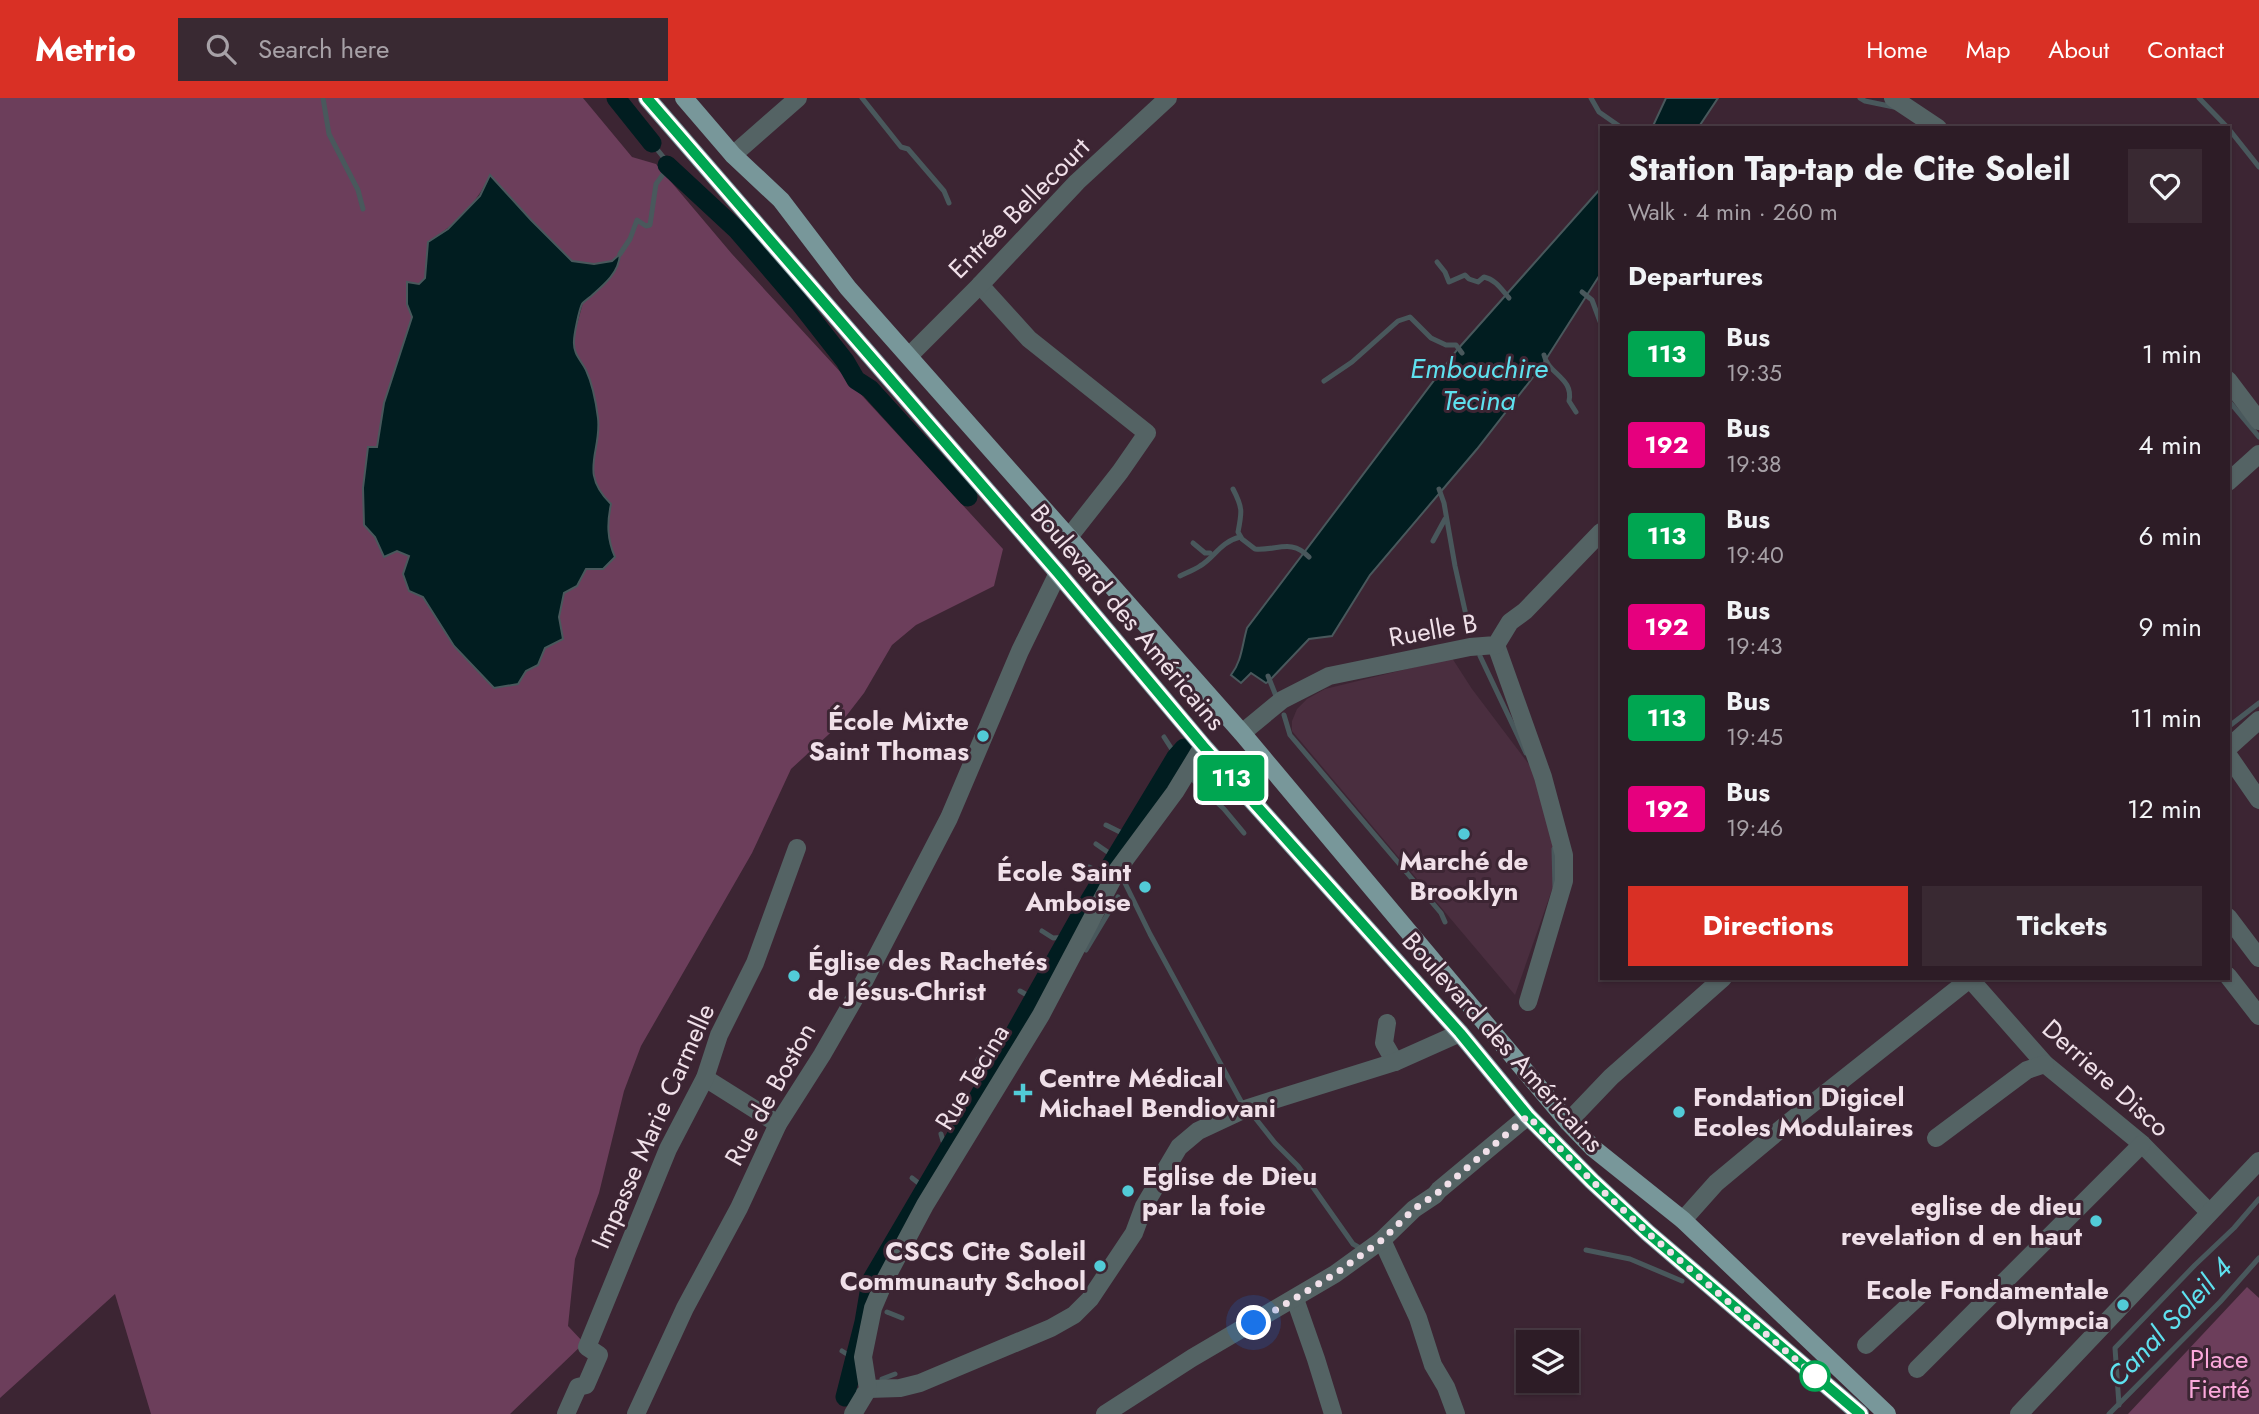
<!DOCTYPE html>
<html lang="en">
<head>
<meta charset="utf-8">
<style>
  body { margin:0; font-family:Jost,sans-serif; background:#392932; color:#f1f3f6; height:100vh; display:flex; flex-direction:column; font-size:26px; white-space:nowrap }
  * { box-sizing:border-box; margin:0 }
  p { font-size:23px; color:#a7a1a7 }
  .icon { flex:none; width:38px; height:38px; fill:none; stroke:currentColor; stroke-width:2; stroke-linecap:round; stroke-linejoin:round }
  .map { position:relative; flex:1; overflow:hidden }
  .sheet { position:absolute; left:1600px; top:28px; width:630px; height:854px; display:flex; flex-direction:column; background:#2d1c26; border-radius:0px; box-shadow:0 2px 5px #0004,0 0 0 2px #483a43 }
  .sheet>* { flex:none }
  .badge { padding:0 14px; border-radius:5px; font-size:24px; line-height:46px }
  .buttons { position:absolute; left:1516px; top:1232px; display:grid; gap:14px }
  .buttons a { display:grid; place-items:center; width:63px; height:63px; border-radius:0px; background:#2d1c26; box-shadow:0 2px 5px #0004,0 0 0 2px #483a43; font-size:35px }
  .you { position:absolute; width:35px; height:35px; margin:-18px; border:5px solid #fff; border-radius:50%; background:#1a73e8; box-shadow:0 0 0 10px #1a73e833 }
  .map>.badge { position:absolute; translate:-50% -50%; box-shadow:0 0 0 4px #fff }
  h2 { padding:0 28px; font-size:26px; line-height:63px }
  .round { display:grid; place-items:center; flex:none; width:74px; height:74px; border-radius:0px; background:#392932 }
  .overview { display:flex; align-items:center; justify-content:space-between; height:119px; padding:0 28px }
  h1 { font-size:33px; font-weight:700; line-height:52px }
  .button { display:flex; gap:14px; margin-top:auto; padding:14px 28px }
  .button a { flex:1; height:80px; border-radius:0px; background:#d93025; color:#fff; font-size:28px; font-weight:700; line-height:80px; text-align:center }
  .button a+a { background:#392932; color:#f1f3f6 }
  ul { padding:0; list-style:none }
  li { display:flex; align-items:center; gap:21px; height:91px; padding:0 28px }
  li div { flex:1 }
  li b { display:block; font-size:26px }
  li em { font-style:normal }
  li .badge { min-width:77px; font-weight:700; text-align:center }
  header { display:flex; align-items:center; gap:42px; box-sizing:border-box; height:98px; padding:0 35px; background:#d93025; color:#fff }
  header strong { font-size:33px }
  nav { display:flex; gap:38px; margin-inline-start:auto; font-size:24px }
  .search { width:490px; height:63px; background:#392932; display:flex; align-items:center; gap:18px; box-sizing:border-box; padding:0 24px; border-radius:0px; color:#a7a1a7; font-size:26px }
  .map>svg:first-child { display:block }
</style>
</head>
<body>
<header>
<strong>Metrio</strong>
<div class="search"><svg class="icon" aria-label="search" viewBox="0 0 24 24"><circle cx="10" cy="10" r="6"/><path d="M15 15l6 6"/></svg>Search here</div>
<nav><a>Home</a><a>Map</a><a>About</a><a>Contact</a></nav>
</header>
<div class="map">
<svg width="2259" height="1316" viewBox="0 0 2259 1316">
  <rect width="100%" height="100%" fill="#3c2533"/>
  <polygon fill="#4a2e3f" points="1452,560 1472,591 1534,673 1555,756 1555,783 1515,897 1292,633 1292,623 1297,611 1307,601 1325,591"/>
  <g fill="#6c3e5b" fill-rule="evenodd">
    <path d="M 0,0 L 583,0 L 632,59 L 656,66 L 732,156 L 1003,451 L 994,488 L 916,527 L 892,547 L 864,595 L 840,626 L 791,671 L 752,755 L 641,948 L 624,993 L 599,1095 L 575,1161 L 568,1228 L 584,1245 L 510,1316 L 151,1316 L 115,1196 L 0,1300 ZM 490,77 L 531,122 L 572,163 L 594,166 L 612,163 L 619,157 L 592,197 L 583,205 L 573,241 L 575,255 L 587,273 L 599,325 L 593,360 L 595,384 L 601,396 L 611,406 L 607,426 L 610,447 L 586,471 L 577,488 L 564,495 L 559,519 L 563,541 L 545,550 L 538,566 L 526,573 L 518,586 L 454,548 L 423,499 L 409,458 L 397,453 L 384,459 L 375,439 L 368,349 L 377,350 L 384,305 L 412,218 L 407,206 L 408,184 L 419,187 L 425,180 L 428,144 C 456,126 475,108 490,77 Z"/>
    <polygon points="2247,1189 2259,1200 2259,1316 2128,1316"/>
  </g>
  <g fill="#011d20" stroke="#49585c" stroke-width="2">
    <polygon points="1666,0 1718,0 1698,30 1652,30"/>
    <path d="M 490,77 L 531,122 L 572,163 L 594,166 L 612,163 L 620,156 C 619,175 604,187 590,199 C 589,200 583,204 582,206 C 579,212 574,237 574,243 C 573,256 581,262 586,272 C 593,287 596,304 598,320 C 602,354 578,374 611,406 C 607,425 607,441 615,459 L 603,471 L 586,471 L 577,488 L 564,495 L 559,519 L 563,541 L 545,550 L 538,567 L 526,573 L 518,586 L 494,590 L 454,548 L 423,499 L 409,493 L 403,476 L 409,458 L 397,453 L 384,459 L 375,439 L 364,427 L 363,390 L 368,349 L 377,349 L 384,305 L 412,219 L 407,206 L 407,184 L 419,186 L 425,180 L 428,144 L 448,131 L 480,98 Z"/>
    <path d="M 1601,90 L 1601,175 L 1541,269 L 1477,351 L 1370,477 L 1332,538 L 1309,541 L 1269,583 L 1266,585 L 1251,575 L 1241,585 L 1231,577 C 1242,563 1242,547 1247,530 L 1457,252 Z"/>
  </g>
  <g fill="none" stroke-linecap="round" stroke-linejoin="round">
    <g stroke="#49585c" stroke-width="5">
      <polyline points="323,0 329,36 358,92 363,111"/>
      <polyline points="862,0 901,49 908,51 944,93 949,105"/>
      <polyline points="1591,0 1599,14 1622,30"/>
      <polyline points="1860,0 1865,3 1894,9"/>
      <polyline points="2199,0 2228,30 2259,69"/>
      <polyline points="620,156 630,141 637,122 646,128 650,127 656,86 667,71 664,60 652,45 654,39"/>
      <path d="M 1437,164 L 1445,174 L 1449,184 L 1465,177 L 1469,181 L 1478,184 L 1484,179 C 1495,181 1502,192 1509,200"/>
      <polyline points="1582,194 1592,202 1601,226"/>
      <path d="M 1544,257 C 1548,276 1574,280 1569,303 L 1576,314"/>
      <polyline points="1324,283 1352,264 1398,223 1410,219 1431,240 1446,247 1456,247 1462,255"/>
      <polyline points="2228,302 2259,339"/>
      <path d="M 1233,391 C 1243,410 1242,414 1238,434 L 1242,441 L 1255,451 C 1277,453 1291,440 1309,459"/>
      <polyline points="1439,391 1444,405 1455,468 1470,535"/>
      <polyline points="1433,443 1445,421"/>
      <polyline points="1193,445 1205,455 1210,455"/>
      <path d="M 1180,478 C 1186,475 1194,472 1200,468 C 1215,459 1220,444 1240,439"/>
      <polyline points="1480,558 1526,655"/>
      <polyline points="1268,578 1276,598"/>
      <polyline points="1284,617 1290,637 1441,815 1445,824"/>
      <polyline points="2228,629 2259,605"/>
      <polyline points="1164,639 1184,670"/>
      <polyline points="1191,680 1224,711 1244,735"/>
      <polyline points="1106,727 1120,734 1130,734"/>
      <polyline points="1096,746 1109,755 1117,756"/>
      <polyline points="1554,751 1555,790"/>
      <polyline points="1089,769 1102,775 1107,773"/>
      <polyline points="1120,775 1150,836 1243,1007"/>
      <polyline points="1070,798 1080,804 1084,800 1093,797"/>
      <polyline points="1042,833 1053,840 1069,839"/>
      <polyline points="1086,852 1118,799"/>
      <polyline points="1020,893 1027,897 1037,895"/>
      <polyline points="980,959 978,962 986,970 997,967"/>
      <polyline points="948,1014 949,1018 958,1021 969,1016"/>
      <polyline points="1256,1021 1275,1045 1298,1068 1353,1146 1360,1150"/>
      <polyline points="941,1036 943,1043 953,1044"/>
      <polyline points="912,1080 921,1087 928,1087"/>
      <polyline points="1586,1152 1630,1161 1682,1183"/>
      <polyline points="887,1214 902,1220"/>
      <polyline points="842,1253 850,1258 856,1254"/>
      <polyline points="851,1279 863,1283"/>
      <polyline points="882,1281 895,1276"/>
      <polyline points="849,1286 862,1298"/>
      <polyline points="2119,1307 2115,1250 2195,1167 2234,1130 2259,1101"/>
      <polyline points="2109,1316 2220,1204 2259,1160"/>
    </g>
    <g stroke="#011d20" stroke-width="19">
      <polyline points="616,0 652,45"/>
      <polyline points="667,67 737,132 798,203 845,263 856,282 870,291 968,399"/>
      <polyline points="845,1299 864,1224 871,1183 969,1016 1082,815 1176,659 1184,650"/>
    </g>
    <g stroke="#546364" stroke-width="18">
      <polyline points="1893,0 1938,30"/>
      <polyline points="733,57 798,0"/>
      <polyline points="980,187 1029,241 1147,335 1120,374 1069,439"/>
      <polyline points="909,258 980,187 1077,84 1168,0"/>
      <polyline points="2228,282 2259,323"/>
      <polyline points="2228,384 2259,356"/>
      <polyline points="1496,547 1543,679 1564,757 1564,783 1528,904"/>
      <polyline points="1242,635 1282,602 1329,578 1470,549 1496,547 1510,524 1525,513 1601,434"/>
      <polyline points="2228,650 2259,622"/>
      <polyline points="2228,657 2259,702"/>
      <polyline points="2228,819 2259,860"/>
      <polyline points="2228,878 2259,918"/>
      <polyline points="1970,881 2045,966 2142,1046 2209,1114"/>
      <polyline points="1387,925 1384,945 1395,964"/>
      <polyline points="705,980 778,1026"/>
      <polyline points="1568,1024 1611,979 1723,880"/>
      <polyline points="1936,1040 2027,972 2045,966"/>
      <polyline points="1683,1122 1716,1085 1788,1025 1971,880"/>
      <polyline points="1382,1142 1418,1220 1433,1267 1446,1289 1456,1316"/>
      <polyline points="1295,1201 1316,1261 1333,1316"/>
      <polyline points="1866,1247 1919,1198"/>
      <polyline points="1917,1271 2142,1046"/>
      <polyline points="868,1291 900,1290 920,1285 1051,1230 1074,1217 1090,1201 1134,1135 1144,1108 1179,1049 1198,1033 1245,1011 1395,964 1460,935"/>
      <polyline points="566,1316 578,1289 586,1287 599,1257 587,1249 668,1051 705,980 719,937 755,865 797,750"/>
      <polyline points="636,1316 685,1210 739,1110 778,1026 822,957 860,891 949,720 1020,553 1058,475"/>
      <polyline points="853,1316 868,1291 863,1259 873,1210 885,1182 925,1107 1041,917 1118,771 1175,694 1203,648"/>
      <polyline points="1105,1316 1192,1260 1335,1176 1382,1142 1414,1111 1435,1097 1439,1092 1528,1018"/>
      <polyline points="2019,1316 2259,1063"/>
    </g>
    <g stroke="#78979a" stroke-width="18">
      <polyline points="647,0 1058,475 1203,648 1460,935 1528,1018 1592,1083 1648,1135 1860,1316"/>
      <polyline points="684,0 733,57 781,102 848,190 1242,635 1568,1024 1593,1050 1683,1122 1887,1316"/>
    </g>
  </g>
  <g fill="none" stroke-linecap="round" stroke-linejoin="round">
    <defs>
      <polyline id="line" points="647,0 1058,475 1203,648 1460,935 1528,1018 1592,1083 1648,1135 1860,1316"/>
    </defs>
    <use href="#line" stroke="#fff" stroke-width="16"/>
    <use href="#line" stroke="#00a651" stroke-width="10"/>
    <polyline stroke="#f0e0e9" stroke-width="7" stroke-dasharray="0 12.6" points="1254,1225 1335,1176 1382,1142 1414,1111 1435,1097 1528,1018 1592,1083 1648,1135 1815,1278"/>
  </g>
  <g fill="#52cbd7" stroke="#3c2533" stroke-width="2.5">
    <circle cx="983" cy="638" r="7"/>
    <circle cx="1464" cy="736" r="7"/>
    <circle cx="1145" cy="789" r="7"/>
    <circle cx="794" cy="878" r="7"/>
    <path d="M1019.5 984.5h7v7h7v7h-7v7h-7v-7h-7v-7h7z"/>
    <circle cx="1679" cy="1014" r="7"/>
    <circle cx="1128" cy="1093" r="7"/>
    <circle cx="2096" cy="1123" r="7"/>
    <circle cx="1100" cy="1168" r="7"/>
    <circle cx="2123" cy="1207" r="7"/>
  </g>
  <circle fill="#fff" stroke="#00a651" stroke-width="3.5" cx="1815" cy="1278" r="14"/>
  <g text-anchor="middle" stroke-width="6" stroke-linejoin="round" paint-order="stroke">
    <g font-size="26" fill="#f0e0e9" stroke="#3c2533">
      <text transform="translate(1019 110) rotate(-45)" y="9">Entrée Bellecourt</text>
      <text transform="translate(1128 519) rotate(50)" y="9">Boulevard des Américains</text>
      <text transform="translate(1433 532) rotate(-10)" y="9">Ruelle B</text>
      <text transform="translate(1503 944) rotate(48)" y="9">Boulevard des Américains</text>
      <text transform="translate(972 979) rotate(-59)" y="9">Rue Tecina</text>
      <text transform="translate(2106 980) rotate(42)" y="9">Derriere Disco</text>
      <text transform="translate(770 996) rotate(-61)" y="9">Rue de Boston</text>
      <text transform="translate(653 1028) rotate(-66)" y="9">Impasse Marie Carmelle</text>
    </g>
    <g font-size="26" font-weight="bold" fill="#f0e0e9" stroke="#3c2533" text-anchor="end">
      <text x="969" y="632">École Mixte<tspan x="969" dy="30">Saint Thomas</tspan></text>
      <text x="1464" y="772" text-anchor="middle">Marché de<tspan x="1464" dy="30">Brooklyn</tspan></text>
      <text x="1131" y="783">École Saint<tspan x="1131" dy="30">Amboise</tspan></text>
      <text x="808" y="872" text-anchor="start">Église des Rachetés<tspan x="808" dy="30">de Jésus-Christ</tspan></text>
      <text x="1039" y="989" text-anchor="start">Centre Médical<tspan x="1039" dy="30">Michael Bendiovani</tspan></text>
      <text x="1693" y="1008" text-anchor="start">Fondation Digicel<tspan x="1693" dy="30">Ecoles Modulaires</tspan></text>
      <text x="1142" y="1087" text-anchor="start">Eglise de Dieu<tspan x="1142" dy="30">par la foie</tspan></text>
      <text x="2082" y="1117">eglise de dieu<tspan x="2082" dy="30">revelation d en haut</tspan></text>
      <text x="1086" y="1162">CSCS Cite Soleil<tspan x="1086" dy="30">Communauty School</tspan></text>
      <text x="2109" y="1201">Ecole Fondamentale<tspan x="2109" dy="30">Olympcia</tspan></text>
    </g>
    <g font-size="26" fill="#fba8db" stroke="#3c2533">
      <text x="2219" y="1270">Place<tspan x="2219" dy="30">Fierté</tspan></text>
    </g>
    <g font-size="28" font-style="italic" fill="#5ee1ef" stroke="#3c2533">
      <text x="1479" y="280">Embouchire<tspan x="1479" dy="32">Tecina</tspan></text>
      <text transform="translate(2169 1224) rotate(-46)" y="10">Canal Soleil 4</text>
    </g>
  </g>
</svg>
<div class="buttons">
<a><svg class="icon" aria-label="layers" viewBox="0 0 24 24"><path d="M12 4l9 5-9 5-9-5zM3 14l9 5 9-5"/></svg></a>
</div>
<div class="you" style="left:1254px;top:1225px"></div>
<b class="badge" style="left:1231px;top:680px;background:#00a651;color:#fff">113</b>
<section class="sheet">
<div class="overview"><div><h1>Station Tap-tap de Cite Soleil</h1><p>Walk · 4 min · 260 m</p></div><a class="round"><svg class="icon" aria-label="heart" viewBox="0 0 24 24"><path d="M12 20l-8-8c-3-5 5-10 8-4 3-6 11-1 8 4z"/></svg></a></div>
<h2>Departures</h2>
<ul>
<li><span class="badge" style="background:#00a651;color:#fff">113</span><div><b>Bus</b><p>19:35</p></div><em>1 min</em></li>
<li><span class="badge" style="background:#e6007e;color:#fff">192</span><div><b>Bus</b><p>19:38</p></div><em>4 min</em></li>
<li><span class="badge" style="background:#00a651;color:#fff">113</span><div><b>Bus</b><p>19:40</p></div><em>6 min</em></li>
<li><span class="badge" style="background:#e6007e;color:#fff">192</span><div><b>Bus</b><p>19:43</p></div><em>9 min</em></li>
<li><span class="badge" style="background:#00a651;color:#fff">113</span><div><b>Bus</b><p>19:45</p></div><em>11 min</em></li>
<li><span class="badge" style="background:#e6007e;color:#fff">192</span><div><b>Bus</b><p>19:46</p></div><em>12 min</em></li>
</ul>
<div class="button"><a>Directions</a><a>Tickets</a></div>
</section>
</div>
</body>
</html>
